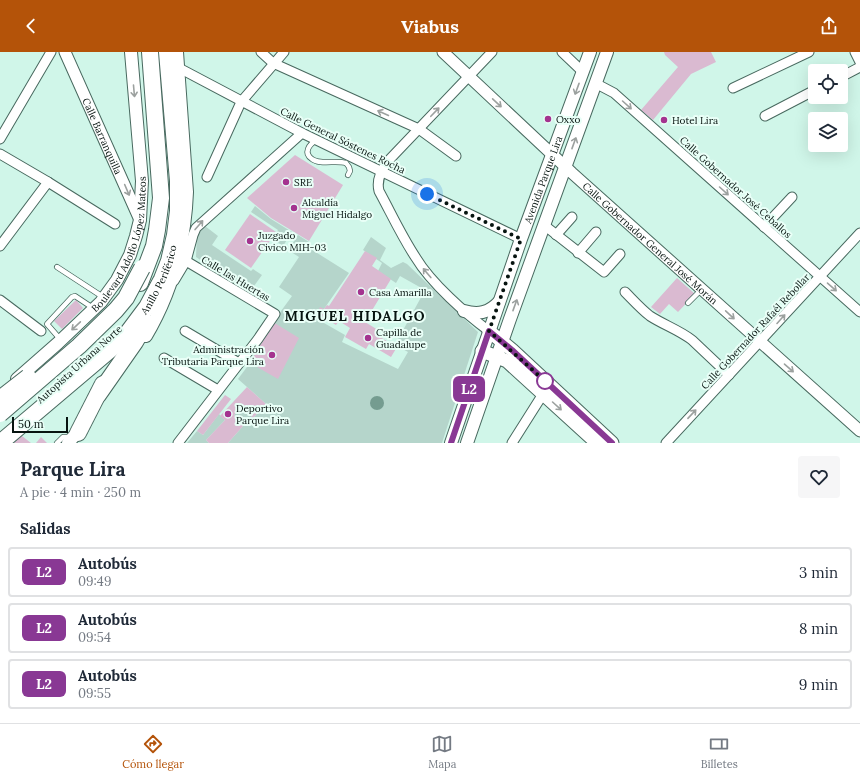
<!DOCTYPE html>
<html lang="es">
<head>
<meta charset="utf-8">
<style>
  body { margin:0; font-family:Lora,serif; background:#f6f6f7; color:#1f2937; height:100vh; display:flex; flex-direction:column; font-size:15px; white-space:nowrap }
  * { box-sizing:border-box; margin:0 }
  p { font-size:13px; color:#747a83 }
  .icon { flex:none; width:22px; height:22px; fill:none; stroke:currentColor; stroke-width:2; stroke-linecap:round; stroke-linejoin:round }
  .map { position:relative; height:391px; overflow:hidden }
  .panel { display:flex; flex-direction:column; background:#fff; flex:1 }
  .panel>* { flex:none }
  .badge { padding:0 8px; border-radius:6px; font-size:14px; line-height:26px }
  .controls { position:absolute; left:808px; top:12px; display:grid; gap:8px }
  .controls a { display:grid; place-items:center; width:40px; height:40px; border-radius:4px; background:#fff; box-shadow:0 4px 16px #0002; font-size:20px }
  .scale { position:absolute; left:12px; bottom:10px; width:56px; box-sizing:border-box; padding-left:4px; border:2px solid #071410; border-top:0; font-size:11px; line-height:14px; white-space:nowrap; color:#071410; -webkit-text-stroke:3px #e9fff7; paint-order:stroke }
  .you { position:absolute; width:20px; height:20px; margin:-10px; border:3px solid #fff; border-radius:50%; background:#1a73e8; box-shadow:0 0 0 6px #1a73e833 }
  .map>.badge { position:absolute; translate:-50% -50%; box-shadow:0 0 0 2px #fff }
  h2 { padding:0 20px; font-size:15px; line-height:36px }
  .round { display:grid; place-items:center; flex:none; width:42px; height:42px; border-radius:4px; background:#f6f6f7 }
  .head { display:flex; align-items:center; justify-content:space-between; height:68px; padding:0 20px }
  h1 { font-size:19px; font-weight:800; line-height:30px }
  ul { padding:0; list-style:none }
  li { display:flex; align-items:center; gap:12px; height:50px; margin:0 8px 6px; padding:0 12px; border:2px solid #e0e1e3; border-radius:4px }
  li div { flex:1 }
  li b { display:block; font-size:15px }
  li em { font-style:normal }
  li .badge { min-width:44px; font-weight:700; text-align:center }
  header { display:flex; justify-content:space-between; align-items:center; height:52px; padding:0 20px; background:#b45309; color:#fff; font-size:18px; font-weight:800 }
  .menu { display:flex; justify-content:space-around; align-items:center; height:56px; border-top:1px solid #e0e1e3; background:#fff; font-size:11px; color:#747a83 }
  .menu a { display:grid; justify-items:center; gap:2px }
  .menu .active { color:#b45309 }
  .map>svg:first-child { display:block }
</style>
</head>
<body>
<header><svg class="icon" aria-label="back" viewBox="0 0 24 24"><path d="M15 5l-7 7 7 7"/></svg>Viabus<svg class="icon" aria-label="share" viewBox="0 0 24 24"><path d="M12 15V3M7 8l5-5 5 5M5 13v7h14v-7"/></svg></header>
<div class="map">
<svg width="860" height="391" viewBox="0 0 860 391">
  <rect width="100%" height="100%" fill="#d0f6e9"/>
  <g fill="#b5d5cb">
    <polygon points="255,154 271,167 292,180 283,194 273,187 278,178 251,160"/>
    <polygon points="205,174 218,184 212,193 251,219 253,217 262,223 249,241 196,205 197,182"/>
    <polygon points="298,183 309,190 306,194 349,221 317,267 345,283 342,290 398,317 408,300 395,293 425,238 400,224 396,231 378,219 382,211 363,198 371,185 386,196 380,208 391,216 403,210 407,212 478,280 442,391 228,391 244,373 234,363 241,355 253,366 266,352 238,327 250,311 273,270 292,244 279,235 299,205 288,198"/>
    <polygon points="219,362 225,368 206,388 209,391 187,391 197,379 203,383"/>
  </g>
  <circle fill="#759c90" cx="377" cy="351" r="7"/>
  <g fill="#dabad1">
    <polygon points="664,0 711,0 716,10 691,22 653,68 641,58 678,15 665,3"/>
    <polygon points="295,103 343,133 309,189 271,166 247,146"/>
    <polygon points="250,162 276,180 251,216 225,198"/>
    <polygon points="365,199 377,206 372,214 391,227 365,270 378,278 375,282 397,295 391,305 369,292 366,297 345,285 350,276 339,269 336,273 317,261 320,255 324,257 327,253 329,254"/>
    <polygon points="677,226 695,242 678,260 669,252 660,262 651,255"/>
    <polygon points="76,248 83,256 62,277 54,269"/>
    <polygon points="273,270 299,286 278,327 250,311"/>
    <polygon points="247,335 266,352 253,366 241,355 234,363 244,373 228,391 209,391 206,388 225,368 220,364"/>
    <polygon points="225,343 231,347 203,383 197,379"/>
    <polygon points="21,380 23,382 22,384 31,391 15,391 12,388"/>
    <polygon points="41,385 47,391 36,391"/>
  </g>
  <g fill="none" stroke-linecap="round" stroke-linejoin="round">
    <defs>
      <g id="service">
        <path d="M 317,88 C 309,92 303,101 312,107 C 319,113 337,108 346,111 L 349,115 L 350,119 L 348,123"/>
        <polyline points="57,215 103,245"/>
        <polyline points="688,251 702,237"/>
        <polyline points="60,287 47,272 72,245 75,244 93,256"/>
        <polyline points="57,391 63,385 71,385"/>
      </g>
      <g id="minor">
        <polyline points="261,0 273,11 419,77 456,104"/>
        <polyline points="562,0 583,20"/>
        <polyline points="855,0 860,10"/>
        <polyline points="179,16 302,81 521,187"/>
        <polyline points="841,25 860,15"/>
        <polyline points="595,31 614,41 860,260"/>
        <polyline points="733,36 809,0"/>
        <polyline points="765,64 815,38"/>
        <polyline points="0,87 51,0"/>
        <polyline points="0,102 48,130 115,172"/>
        <polyline points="207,125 241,50 284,0"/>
        <polyline points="544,173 604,220 620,202"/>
        <polyline points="764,175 792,145"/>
        <polyline points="556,183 572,165"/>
        <polyline points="0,194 48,130"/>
        <polyline points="578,201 596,180"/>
        <polyline points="174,229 186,209 193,183 196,176 302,81"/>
        <path d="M 625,240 C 633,248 641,257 650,264 C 664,273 679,278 692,288 L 729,323"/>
        <polyline points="0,248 41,279"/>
        <polyline points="185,279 239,311"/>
        <path d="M 489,279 C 466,262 431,231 416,206 C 402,185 391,161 379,139 C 376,127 382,117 389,108 L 492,0"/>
        <polyline points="164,306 218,338"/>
        <polyline points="178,391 258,287 275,262 186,209"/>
        <polyline points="512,391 543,342"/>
        <polyline points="666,391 860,181"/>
      </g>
      <g id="tertiary">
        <path id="s1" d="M 65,0 L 140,168"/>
        <path id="s2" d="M 443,0 L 572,121 L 860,379"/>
      </g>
      <g id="secondary">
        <path d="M 464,259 C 478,263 489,261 499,250"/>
        <path d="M 146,284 C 172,240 185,190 187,140 L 177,0"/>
        <path id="s3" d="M 17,327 L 58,291 L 101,250 L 117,228 L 130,203 L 136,184 L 140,168 L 142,129 L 131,0"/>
        <polyline points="68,391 83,374"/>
        <path id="s4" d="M 451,391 L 521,187 L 590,0"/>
        <polyline points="467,391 510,267 607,0"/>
      </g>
      <g id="primary">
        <polyline points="489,279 512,298 612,391"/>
        <polyline points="482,299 507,309 597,391"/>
      </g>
      <g id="motorway">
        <polyline points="140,231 154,194 157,178 161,146 150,0"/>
        <polyline points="98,343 135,290 146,271"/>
        <polyline points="78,381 103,332"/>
        <path id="s5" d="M 0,391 L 123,287 L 147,255 L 162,227 L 169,209 L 175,183 L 178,159 L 178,129 L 167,0"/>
      </g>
    </defs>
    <use href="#service" stroke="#48695f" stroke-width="6"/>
    <use href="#minor" stroke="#48695f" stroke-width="11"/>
    <use href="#tertiary" stroke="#48695f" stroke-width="13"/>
    <use href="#secondary" stroke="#48695f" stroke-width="14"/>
    <use href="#primary" stroke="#48695f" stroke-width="15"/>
    <use href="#motorway" stroke="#48695f" stroke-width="18"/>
    <use href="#service" stroke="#fff" stroke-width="4.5"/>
    <use href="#minor" stroke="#fff" stroke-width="9"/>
    <use href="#tertiary" stroke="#fff" stroke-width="11"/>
    <use href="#secondary" stroke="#fff" stroke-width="12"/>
    <use href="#primary" stroke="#fff" stroke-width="13"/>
    <use href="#motorway" stroke="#fff" stroke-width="16"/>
    <defs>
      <g id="motorway-bridge">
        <polyline points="0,347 28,325"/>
        <polyline points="0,362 79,294 116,258 126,246 142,216"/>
      </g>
    </defs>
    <use href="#motorway-bridge" stroke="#48695f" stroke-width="18" stroke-linecap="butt"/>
    <use href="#motorway-bridge" stroke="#fff" stroke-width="16"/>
  </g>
  <defs><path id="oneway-shaft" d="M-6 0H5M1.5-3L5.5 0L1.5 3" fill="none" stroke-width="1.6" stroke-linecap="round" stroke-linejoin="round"/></defs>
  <g stroke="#9ca19f">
    <use href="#oneway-shaft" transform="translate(577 37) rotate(110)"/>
    <use href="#oneway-shaft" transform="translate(134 39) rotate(85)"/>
    <use href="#oneway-shaft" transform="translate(497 51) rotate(43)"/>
    <use href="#oneway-shaft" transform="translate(627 53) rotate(42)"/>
    <use href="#oneway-shaft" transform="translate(435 60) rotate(-46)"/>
    <use href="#oneway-shaft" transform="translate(383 61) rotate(-156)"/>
    <use href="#oneway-shaft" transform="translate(574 91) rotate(-70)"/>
    <use href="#oneway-shaft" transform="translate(127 138) rotate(67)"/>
    <use href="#oneway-shaft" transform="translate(724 139) rotate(42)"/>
    <use href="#oneway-shaft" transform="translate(199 173) rotate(-49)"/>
    <use href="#oneway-shaft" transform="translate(427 221) rotate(-130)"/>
    <use href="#oneway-shaft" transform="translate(832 235) rotate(41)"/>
    <use href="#oneway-shaft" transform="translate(515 253) rotate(-70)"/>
    <use href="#oneway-shaft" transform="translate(730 263) rotate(43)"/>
    <use href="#oneway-shaft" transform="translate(781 267) rotate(-48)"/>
    <use href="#oneway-shaft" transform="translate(76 274) rotate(137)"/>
    <use href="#oneway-shaft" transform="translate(789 316) rotate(41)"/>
    <use href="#oneway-shaft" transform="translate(557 354) rotate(42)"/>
    <use href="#oneway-shaft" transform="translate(692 362) rotate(-47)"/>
  </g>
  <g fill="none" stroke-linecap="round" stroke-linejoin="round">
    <defs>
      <polyline id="line" points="451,391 489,279 512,298 612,391"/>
    </defs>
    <use href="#line" stroke="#fff" stroke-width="9"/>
    <use href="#line" stroke="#893894" stroke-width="6"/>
    <polyline stroke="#071410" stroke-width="4" stroke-dasharray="0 7.2" points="427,142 521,187 489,279 545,329"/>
  </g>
  <g fill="#a4338f" stroke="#e9fff7" stroke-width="1.5">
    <circle cx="548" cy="67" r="4"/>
    <circle cx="664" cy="68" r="4"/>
    <circle cx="286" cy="130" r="4"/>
    <circle cx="294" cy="156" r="4"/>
    <circle cx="250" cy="189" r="4"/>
    <circle cx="361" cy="240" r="4"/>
    <circle cx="368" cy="286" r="4"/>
    <circle cx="272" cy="303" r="4"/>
    <circle cx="228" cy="362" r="4"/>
  </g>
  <circle fill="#fff" stroke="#893894" stroke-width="2" cx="545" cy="329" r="8"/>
  <g text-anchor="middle" stroke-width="4" stroke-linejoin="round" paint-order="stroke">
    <g font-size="10" fill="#071410" stroke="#e9fff7" text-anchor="start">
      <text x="556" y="71">Oxxo</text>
      <text x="672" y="72">Hotel Lira</text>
      <text x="294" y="134">SRE</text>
      <text x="302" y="154">Alcaldía<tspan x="302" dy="12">Miguel Hidalgo</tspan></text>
      <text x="258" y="187">Juzgado<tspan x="258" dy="12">Civico MIH-03</tspan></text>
      <text x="369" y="244">Casa Amarilla</text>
      <text x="376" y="284">Capilla de<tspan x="376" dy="12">Guadalupe</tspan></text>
      <text x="264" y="301" text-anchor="end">Administración<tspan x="264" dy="12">Tributaria Parque Lira</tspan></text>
      <text x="236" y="360">Deportivo<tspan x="236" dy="12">Parque Lira</tspan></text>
    </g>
    <g font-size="10" fill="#071410" stroke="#e9fff7">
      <text dy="4" stroke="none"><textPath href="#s1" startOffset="92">Calle Barranquilla</textPath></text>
      <text transform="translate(343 88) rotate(26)" y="4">Calle General Sóstenes Rocha</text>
      <text dy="4" stroke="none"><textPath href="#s4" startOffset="279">Avenida Parque Lira</textPath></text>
      <text transform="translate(736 135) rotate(42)" y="4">Calle Gobernador José Ceballos</text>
      <text dy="4" stroke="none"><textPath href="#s3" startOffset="176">Boulevard Adolfo López Mateos</textPath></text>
      <text dy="4" stroke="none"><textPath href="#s2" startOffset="282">Calle Gobernador General José Morán</textPath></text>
      <text dy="4" stroke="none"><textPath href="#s5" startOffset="231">Anillo Periférico</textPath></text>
      <text transform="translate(236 226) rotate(31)" y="4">Calle las Huertas</text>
      <text transform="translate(755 279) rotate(-47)" y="4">Calle Gobernador Rafaél Rebollar</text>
      <text transform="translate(79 312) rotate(-42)" y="4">Autopista Urbana Norte</text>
    </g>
    <g font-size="14" font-weight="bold" letter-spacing="1" fill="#071410" stroke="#e9fff7">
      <text x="355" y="269">MIGUEL HIDALGO</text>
    </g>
  </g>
</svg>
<div class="controls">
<a><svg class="icon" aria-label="locate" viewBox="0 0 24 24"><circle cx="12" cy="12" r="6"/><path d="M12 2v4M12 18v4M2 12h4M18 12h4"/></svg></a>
<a><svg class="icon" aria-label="layers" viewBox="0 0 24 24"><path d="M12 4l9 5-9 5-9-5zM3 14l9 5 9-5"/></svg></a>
</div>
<div class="scale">50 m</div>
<div class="you" style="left:427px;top:142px"></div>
<b class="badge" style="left:469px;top:337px;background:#893894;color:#fff">L2</b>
</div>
<section class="panel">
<div class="head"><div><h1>Parque Lira</h1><p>A pie · 4 min · 250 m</p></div><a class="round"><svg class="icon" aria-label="heart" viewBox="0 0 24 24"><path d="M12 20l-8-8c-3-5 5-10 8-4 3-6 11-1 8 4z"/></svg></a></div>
<h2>Salidas</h2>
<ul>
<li><span class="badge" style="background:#893894;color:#fff">L2</span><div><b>Autobús</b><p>09:49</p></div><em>3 min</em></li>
<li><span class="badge" style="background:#893894;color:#fff">L2</span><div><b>Autobús</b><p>09:54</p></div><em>8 min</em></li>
<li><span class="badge" style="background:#893894;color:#fff">L2</span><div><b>Autobús</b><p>09:55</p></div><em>9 min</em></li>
</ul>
</section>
<nav class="menu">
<a class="active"><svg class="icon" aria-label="directions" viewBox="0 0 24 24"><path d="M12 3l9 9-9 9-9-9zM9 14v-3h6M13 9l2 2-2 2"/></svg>Cómo llegar</a>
<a><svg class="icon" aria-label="map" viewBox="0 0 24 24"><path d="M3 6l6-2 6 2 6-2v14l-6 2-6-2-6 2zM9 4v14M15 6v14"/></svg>Mapa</a>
<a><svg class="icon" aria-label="tickets" viewBox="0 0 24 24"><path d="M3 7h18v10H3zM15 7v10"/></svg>Billetes</a>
</nav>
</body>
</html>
